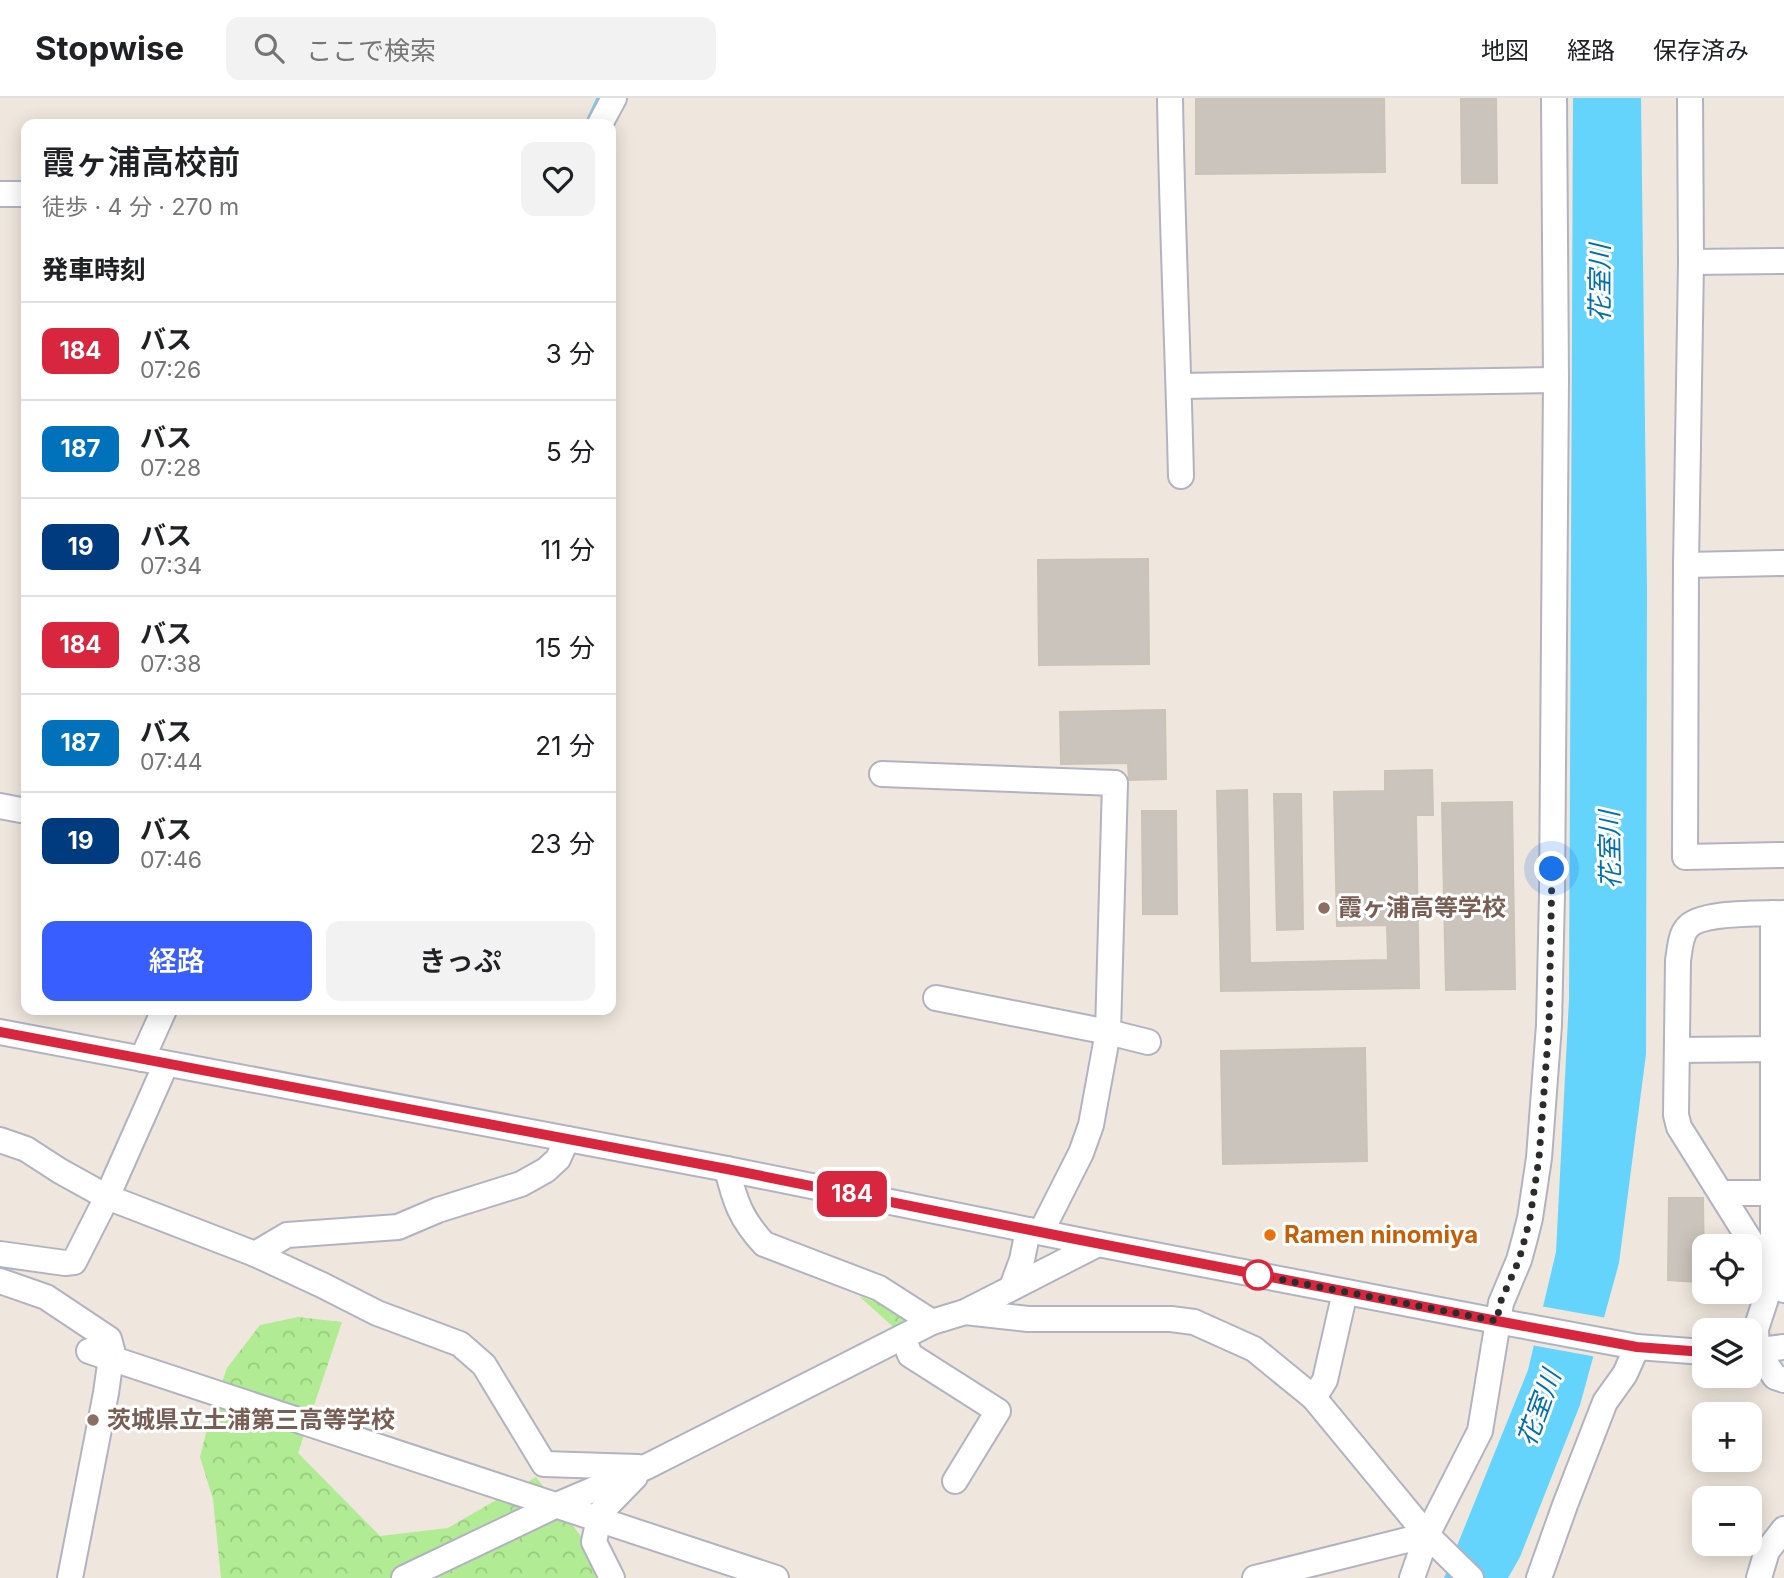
<!DOCTYPE html>
<html lang="ja">
<head>
<meta charset="utf-8">
<style>
  body { margin:0; font-family:Inter,"Noto Sans JP",sans-serif; background:#f2f2f2; color:#202124; height:100vh; display:flex; flex-direction:column; font-size:26px; white-space:nowrap }
  * { box-sizing:border-box; margin:0 }
  p { font-size:23px; color:#757577 }
  .icon { flex:none; width:38px; height:38px; fill:none; stroke:currentColor; stroke-width:2; stroke-linecap:round; stroke-linejoin:round }
  .map { position:relative; flex:1; overflow:hidden }
  .side { position:absolute; left:21px; top:21px; width:595px; height:896px; display:flex; flex-direction:column; background:#fff; border-radius:14px; box-shadow:0 4px 18px #0003 }
  .side>* { flex:none }
  .badge { padding:0 14px; border-radius:10px; font-size:24px; line-height:46px }
  .controls { position:absolute; left:1692px; top:1136px; display:grid; gap:14px }
  .controls a { display:grid; place-items:center; width:70px; height:70px; border-radius:14px; background:#fff; box-shadow:0 4px 18px #0003; font-size:35px }
  .you { position:absolute; width:35px; height:35px; margin:-18px; border:5px solid #fff; border-radius:50%; background:#1a73e8; box-shadow:0 0 0 10px #1a73e833 }
  .map>.badge { position:absolute; translate:-50% -50%; box-shadow:0 0 0 4px #fff }
  h2 { padding:0 21px; font-size:26px; line-height:63px }
  .round { display:grid; place-items:center; flex:none; width:74px; height:74px; border-radius:14px; background:#f2f2f2 }
  .overview { display:flex; align-items:center; justify-content:space-between; height:119px; padding:0 21px }
  h1 { font-size:33px; font-weight:600; line-height:52px }
  .primary-button { display:flex; gap:14px; margin-top:auto; padding:14px 21px }
  .primary-button a { flex:1; height:80px; border-radius:14px; background:#395eff; color:#fff; font-size:28px; font-weight:600; line-height:80px; text-align:center }
  .primary-button a+a { background:#f2f2f2; color:#202124 }
  ul { padding:0; list-style:none }
  li { display:flex; align-items:center; gap:21px; height:98px; padding:0 21px; border-top:2px solid #e0e0e0 }
  li div { flex:1 }
  li b { display:block; font-size:26px }
  li em { font-style:normal }
  li .badge { min-width:77px; font-weight:700; text-align:center }
  header { display:flex; align-items:center; gap:42px; box-sizing:border-box; height:98px; padding:0 35px; background:#fff; border-bottom:2px solid #e0e0e0 }
  header strong { font-size:33px }
  nav { display:flex; gap:38px; margin-inline-start:auto; font-size:24px }
  .search { width:490px; height:63px; background:#f2f2f2; display:flex; align-items:center; gap:18px; box-sizing:border-box; padding:0 24px; border-radius:14px; color:#757577; font-size:26px }
  .map>svg:first-child { display:block }
</style>
</head>
<body>
<header>
<strong>Stopwise</strong>
<div class="search"><svg class="icon" aria-label="search" viewBox="0 0 24 24"><circle cx="10" cy="10" r="6"/><path d="M15 15l6 6"/></svg>ここで検索</div>
<nav><a>地図</a><a>経路</a><a>保存済み</a></nav>
</header>
<div class="map">
<svg width="1784" height="1480" viewBox="0 0 1784 1480">
  <defs>
    <pattern id="forest-crowns" width="20" height="18" patternUnits="userSpaceOnUse" patternTransform="scale(1.75)"><rect width="20" height="18" fill="#b1eb93"/><path d="M2 6a3 3 0 1 1 6 0M12 15a3 3 0 1 1 6 0" fill="none" stroke="#98ca7f"/></pattern>
  </defs>
  <rect width="100%" height="100%" fill="#efe7dd"/>
  <g fill="url(#forest-crowns)">
    <polygon points="859,1198 932,1224 901,1236"/>
    <polygon points="298,1219 342,1224 298,1355 380,1438 448,1430 536,1379 583,1441 596,1480 221,1480 213,1401 200,1359 211,1315 227,1270 260,1227"/>
  </g>
  <polygon fill="#65d4fc" points="1573,0 1641,0 1647,490 1646,956 1619,1165 1580,1307 1520,1459 1508,1480 1444,1480 1528,1272 1556,1154 1569,901"/>
  <polygon fill="#efe7dd" points="1540,1208 1607,1220 1597,1259 1531,1247"/>
  <g fill="none" stroke-linecap="round" stroke-linejoin="round">
    <polyline stroke="#65d4fc" stroke-width="5" points="587,26 599,0"/>
  </g>
  <g fill="#cac4bc" stroke="#cbc3b6" stroke-width="2">
    <polygon points="1196,0 1384,0 1385,74 1196,76"/>
    <polygon points="1461,0 1496,0 1497,85 1462,85"/>
    <polygon points="1148,461 1149,566 1039,567 1038,462"/>
    <polygon points="1165,612 1166,681 1129,682 1128,665 1061,666 1060,614"/>
    <polygon points="1432,672 1433,717 1416,717 1419,890 1221,893 1217,693 1247,692 1250,865 1388,862 1387,827 1337,828 1334,694 1385,693 1385,673"/>
    <polygon points="1274,696 1301,696 1303,831 1277,832"/>
    <polygon points="1512,704 1515,891 1446,892 1442,705"/>
    <polygon points="1142,713 1176,713 1177,816 1143,816"/>
    <polygon points="1365,950 1367,1063 1223,1066 1221,953"/>
    <polygon points="1669,1100 1703,1100 1704,1175 1697,1173 1697,1184 1668,1182"/>
  </g>
  <g fill="none" stroke-linecap="round" stroke-linejoin="round">
    <defs>
      <g id="minor">
        <path d="M 1170,0 C 1172,126 1178,252 1181,378"/>
        <polyline points="600,26 614,0"/>
        <polyline points="0,96 26,96"/>
        <polyline points="1691,164 1784,163"/>
        <polyline points="1179,288 1556,282"/>
        <polyline points="1784,465 1686,467 1685,759 1784,757"/>
        <polyline points="1686,467 1691,164 1690,0"/>
        <polyline points="882,676 1115,685 1108,934 1091,1027 1081,1055 1041,1134"/>
        <polyline points="0,708 26,713"/>
        <polyline points="1773,815 1773,1179 1756,1231 1757,1253 1775,1279 1784,1282"/>
        <path d="M 1784,815 C 1763,816 1700,813 1687,830 C 1680,838 1680,852 1678,862 L 1676,1017 L 1679,1029 L 1773,1179 L 1784,1192"/>
        <polyline points="936,900 1108,934 1148,944"/>
        <polyline points="0,934 727,1071 1098,1146 1497,1223 1637,1249 1704,1254"/>
        <polyline points="1677,952 1784,951"/>
        <polyline points="142,961 164,912"/>
        <polyline points="0,1042 26,1051 60,1073 107,1099 255,1156 322,1187 377,1215 460,1246 484,1267 544,1366 638,1369"/>
        <path d="M 727,1071 C 735,1104 741,1121 764,1146 L 879,1190 L 932,1224"/>
        <polyline points="1721,1095 1784,1095"/>
        <polyline points="0,1156 65,1165 74,1164 107,1099 166,966"/>
        <polyline points="255,1156 287,1137 398,1129 438,1112 521,1086 546,1072 558,1061 567,1041"/>
        <polyline points="0,1183 46,1199 109,1241 112,1252 106,1295 70,1480"/>
        <polyline points="1012,1189 1022,1162 1028,1132"/>
        <polyline points="965,1214 1028,1221 1171,1221 1194,1224 1254,1251 1314,1300 1427,1437 1471,1480"/>
        <polyline points="903,1239 910,1257 998,1313 955,1383"/>
        <polyline points="89,1253 776,1480"/>
        <polyline points="1750,1253 1784,1249"/>
        <polyline points="1314,1300 1325,1282 1345,1194"/>
        <polyline points="404,1480 557,1407 646,1369 932,1224 965,1214 1098,1146"/>
        <polyline points="612,1480 594,1444 600,1415 635,1379"/>
        <polyline points="1255,1480 1427,1437"/>
        <polyline points="1412,1480 1427,1437 1480,1333 1501,1205 1519,1162 1525,1140 1530,1120 1539,1060 1549,927 1552,796 1556,282 1554,0"/>
        <polyline points="1539,1480 1565,1407 1605,1304 1625,1276 1637,1249"/>
        <polyline points="1759,1480 1767,1453 1784,1431"/>
      </g>
    </defs>
    <use href="#minor" stroke="#b1b3c1" stroke-width="28"/>
    <use href="#minor" stroke="#fff" stroke-width="24"/>
  </g>
  <g fill="none" stroke-linecap="round" stroke-linejoin="round">
    <defs>
      <polyline id="line" points="0,934 727,1071 1060,1138 1497,1223 1637,1249 1704,1254"/>
    </defs>
    <use href="#line" stroke="#fff" stroke-width="16"/>
    <use href="#line" stroke="#d7263d" stroke-width="10"/>
    <polyline stroke="#2c2c2c" stroke-width="7" stroke-dasharray="0 12.6" points="1258,1177 1497,1223 1500,1205 1519,1162 1525,1140 1530,1120 1539,1060 1549,927 1552,771"/>
  </g>
  <g fill="#8d6e63" stroke="#fff" stroke-width="2.5">
    <circle cx="1324" cy="810" r="7"/>
    <circle cx="93" cy="1322" r="7"/>
  </g>
  <circle fill="#e8710a" stroke="#fff" stroke-width="2.5" cx="1270" cy="1137" r="7"/>
  <circle fill="#fff" stroke="#d7263d" stroke-width="3.5" cx="1258" cy="1177" r="14"/>
  <g text-anchor="middle" stroke-width="6" stroke-linejoin="round" paint-order="stroke">
    <g font-size="24" font-weight="bold" fill="#785e54" stroke="#fff" text-anchor="start">
      <text x="1338" y="818">霞ヶ浦高等学校</text>
      <text x="107" y="1330">茨城県立土浦第三高等学校</text>
    </g>
    <g font-size="24" font-weight="bold" fill="#c56008" stroke="#fff" text-anchor="start">
      <text x="1284" y="1145">Ramen ninomiya</text>
    </g>
    <g font-size="26" font-style="italic" fill="#0070ab" stroke="#fff">
      <text transform="translate(1600 185) rotate(-90)" y="9">花室川</text>
      <text transform="translate(1610 752) rotate(-91)" y="9">花室川</text>
      <text transform="translate(1539 1310) rotate(-70)" y="9">花室川</text>
    </g>
  </g>
</svg>
<div class="controls">
<a><svg class="icon" aria-label="locate" viewBox="0 0 24 24"><circle cx="12" cy="12" r="6"/><path d="M12 2v4M12 18v4M2 12h4M18 12h4"/></svg></a>
<a><svg class="icon" aria-label="layers" viewBox="0 0 24 24"><path d="M12 4l9 5-9 5-9-5zM3 14l9 5 9-5"/></svg></a>
<a>+</a>
<a>−</a>
</div>
<div class="you" style="left:1552px;top:771px"></div>
<b class="badge" style="left:852px;top:1096px;background:#d7263d;color:#fff">184</b>
<section class="side">
<div class="overview"><div><h1>霞ヶ浦高校前</h1><p>徒歩 · 4 分 · 270 m</p></div><a class="round"><svg class="icon" aria-label="heart" viewBox="0 0 24 24"><path d="M12 20l-8-8c-3-5 5-10 8-4 3-6 11-1 8 4z"/></svg></a></div>
<h2>発車時刻</h2>
<ul>
<li><span class="badge" style="background:#d7263d;color:#fff">184</span><div><b>バス</b><p>07:26</p></div><em>3 分</em></li>
<li><span class="badge" style="background:#0072bc;color:#fff">187</span><div><b>バス</b><p>07:28</p></div><em>5 分</em></li>
<li><span class="badge" style="background:#003b80;color:#fff">19</span><div><b>バス</b><p>07:34</p></div><em>11 分</em></li>
<li><span class="badge" style="background:#d7263d;color:#fff">184</span><div><b>バス</b><p>07:38</p></div><em>15 分</em></li>
<li><span class="badge" style="background:#0072bc;color:#fff">187</span><div><b>バス</b><p>07:44</p></div><em>21 分</em></li>
<li><span class="badge" style="background:#003b80;color:#fff">19</span><div><b>バス</b><p>07:46</p></div><em>23 分</em></li>
</ul>
<div class="primary-button"><a>経路</a><a>きっぷ</a></div>
</section>
</div>
</body>
</html>
